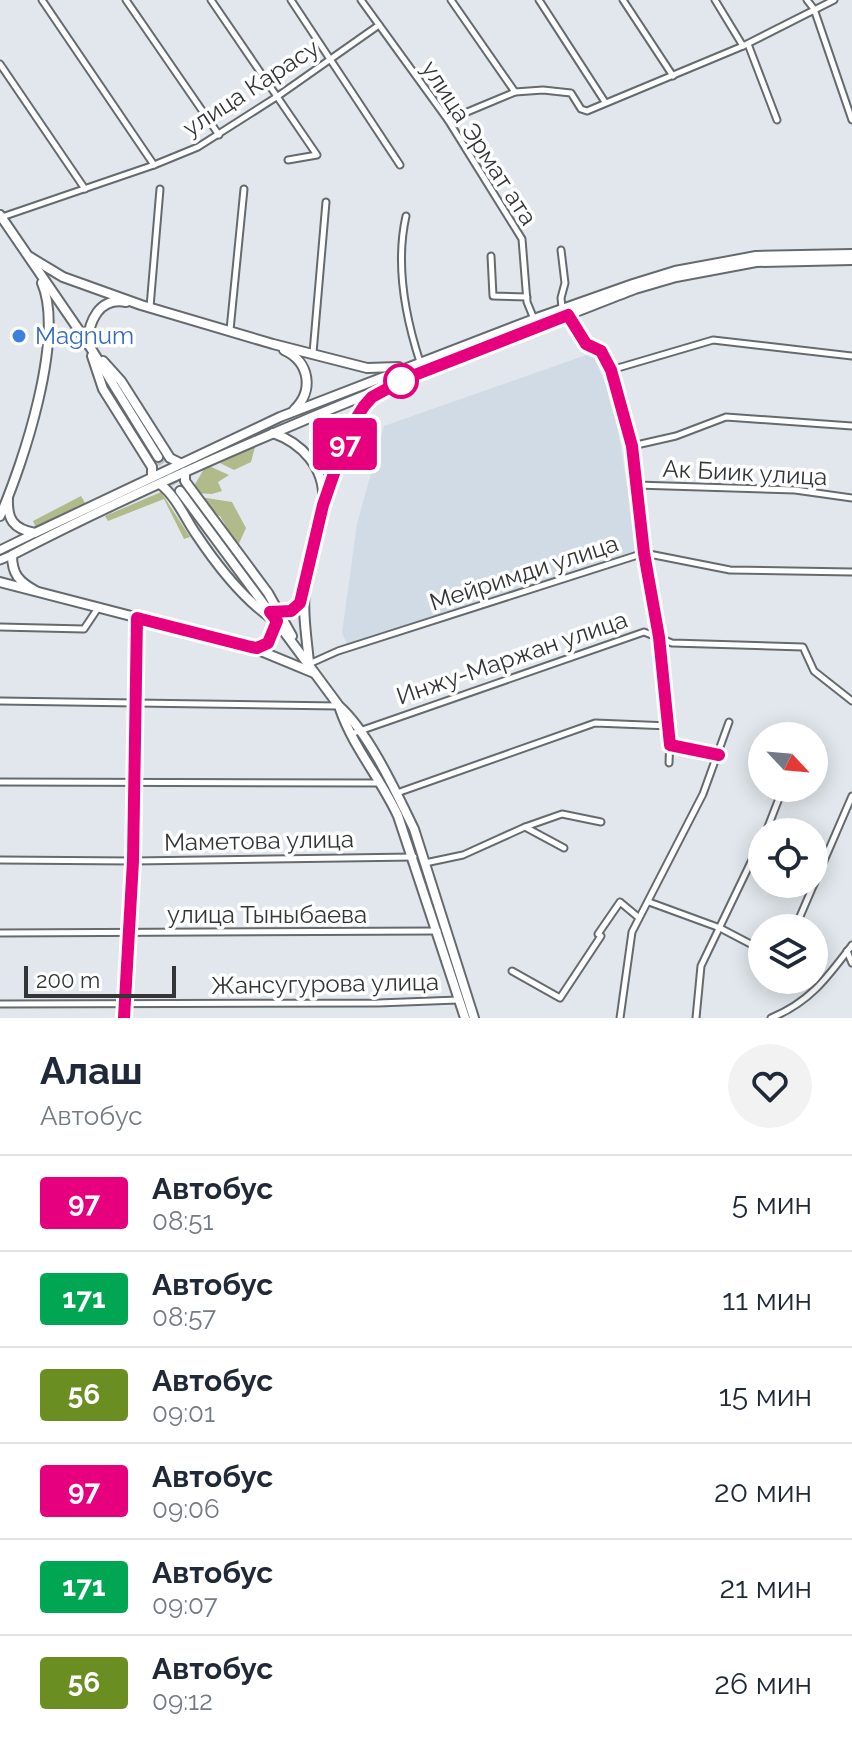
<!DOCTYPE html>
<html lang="ru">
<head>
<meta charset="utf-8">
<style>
  body { margin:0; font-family:Raleway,sans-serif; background:#f2f2f3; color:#1f2937; height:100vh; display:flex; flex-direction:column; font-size:30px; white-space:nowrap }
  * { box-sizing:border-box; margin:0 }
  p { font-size:26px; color:#747a83 }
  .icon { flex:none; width:44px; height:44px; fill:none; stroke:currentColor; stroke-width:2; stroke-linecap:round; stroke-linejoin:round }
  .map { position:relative; height:1018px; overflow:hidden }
  .panel { display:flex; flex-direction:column; background:#fff; flex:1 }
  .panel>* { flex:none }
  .badge { padding:0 16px; border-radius:6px; font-size:28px; line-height:52px }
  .needle { width:52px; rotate:116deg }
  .buttons { position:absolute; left:748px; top:722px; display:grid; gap:16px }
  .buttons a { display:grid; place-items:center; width:80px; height:80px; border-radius:50%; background:#fff; box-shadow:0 4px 20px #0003; font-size:40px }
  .scale { position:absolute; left:24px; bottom:20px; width:152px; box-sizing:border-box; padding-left:8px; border:4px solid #333537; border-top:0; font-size:22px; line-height:28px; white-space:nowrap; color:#333537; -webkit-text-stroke:6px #fff; paint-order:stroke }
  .map>.badge { position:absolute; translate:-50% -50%; box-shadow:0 0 0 4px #fff }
  .round { display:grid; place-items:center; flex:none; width:84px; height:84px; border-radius:42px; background:#f2f2f3 }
  .headline { display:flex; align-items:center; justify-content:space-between; height:136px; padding:0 40px }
  h1 { font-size:38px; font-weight:700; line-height:60px }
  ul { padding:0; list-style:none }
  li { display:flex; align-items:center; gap:24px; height:96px; padding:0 40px; border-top:2px solid #e0e1e3 }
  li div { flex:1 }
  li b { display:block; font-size:30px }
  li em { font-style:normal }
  li .badge { min-width:88px; font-weight:700; text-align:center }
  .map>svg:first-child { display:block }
</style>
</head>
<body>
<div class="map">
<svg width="852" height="1018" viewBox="0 0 852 1018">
  <rect width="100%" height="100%" fill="#e1e7ec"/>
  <polygon fill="#d0dbe6" points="592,353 614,404 637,550 347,644 342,633 357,524 384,426"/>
  <g fill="#b1ba8b">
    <polygon points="256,443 251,462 234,470 218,462"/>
    <polygon points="209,466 229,475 218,482 222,491 212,494 195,493 194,486 204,469"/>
    <polygon points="161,492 190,537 184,539 164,499 108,521 105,516"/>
    <polygon points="81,496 85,503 36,528 33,521"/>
    <polygon points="200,497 232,502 246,528 236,550 228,538 230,533 220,516 212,514"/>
  </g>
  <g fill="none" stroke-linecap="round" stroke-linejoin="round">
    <polyline stroke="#bec3c8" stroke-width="8" stroke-dasharray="8 4" stroke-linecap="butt" points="158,457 180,491"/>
    <defs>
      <g id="minor">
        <polyline points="42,0 154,165"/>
        <polyline points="126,0 219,135"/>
        <polyline points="211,0 317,155 288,160"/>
        <polyline points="291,0 400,165"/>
        <polyline points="361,0 448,120 522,239 527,302 534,319"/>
        <polyline points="451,0 515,92"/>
        <polyline points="539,0 605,102"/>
        <polyline points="623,0 673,76"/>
        <polyline points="715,0 743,46"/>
        <polyline points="807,0 814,9 852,120"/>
        <polyline points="748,44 777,120"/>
        <polyline points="0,64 85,189"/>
        <polyline points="448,120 515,92 543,90 571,93 581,109 587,111 743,46 834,0"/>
        <path d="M 406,216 C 395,265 405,316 420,362"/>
        <polyline points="2,217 154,165 198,147 278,96 379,25"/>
        <polyline points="561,250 565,283 561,298 562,308"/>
        <polyline points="491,256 493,296 527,297"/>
        <polyline points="150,307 160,189"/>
        <path d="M 568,315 L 586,344 L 601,351 C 633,417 633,481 644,552 C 655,621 673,692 669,763"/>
        <polyline points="230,330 244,189"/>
        <polyline points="313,353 326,202"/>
        <polyline points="611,370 713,340 852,356"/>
        <polyline points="632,446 676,436 726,417 852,426"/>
        <polyline points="636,485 795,490 852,498"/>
        <polyline points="0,627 84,629 98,608"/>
        <polyline points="309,664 338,651 644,553 730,570 852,572"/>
        <polyline points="0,701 338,706"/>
        <polyline points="351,734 644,632 672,643 803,647 814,671 852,701"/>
        <polyline points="670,745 719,755"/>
        <polyline points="0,782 379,783"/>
        <polyline points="397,793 595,723 670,726"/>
        <polyline points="766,832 783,788"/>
        <polyline points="564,848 525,827 562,814 601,822"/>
        <polyline points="0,860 133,861 414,857"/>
        <polyline points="425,863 463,855 525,827"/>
        <polyline points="814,884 852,796"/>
        <polyline points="649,902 720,928 762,950"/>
        <polyline points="795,928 814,884"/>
        <polyline points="0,933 438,931"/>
        <polyline points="847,951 852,963"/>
        <polyline points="512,971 560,998 601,936 598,934 620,902 638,917"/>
        <polyline points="0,1004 378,1003 458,1000"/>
        <polyline points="124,1018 133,861 137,619"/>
        <polyline points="620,1018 632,932 703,794 729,722"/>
        <polyline points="696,1018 701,966 762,839"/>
        <path d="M 771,1018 C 810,1002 827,978 852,945"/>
      </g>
      <g id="major">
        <polyline points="0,550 35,533"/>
        <polyline points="0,560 12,555"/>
      </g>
      <g id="highway">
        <polyline points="0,215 87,342 158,457"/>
        <polyline points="30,257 63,277 141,305 273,344 367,368 399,367"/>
        <path d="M 87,344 C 89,321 99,297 126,302"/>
        <path d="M 284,350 C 310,362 314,391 294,410"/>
        <polyline points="92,356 103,389 152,467 152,476"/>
        <polyline points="103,361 121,381 170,458 180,463"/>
        <path d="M 273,433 C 302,443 325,468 323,500"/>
        <polyline points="185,472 185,481 268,593 292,636"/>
        <path d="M 160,484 C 176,496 185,518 196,534 C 216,564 241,597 271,618"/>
        <path d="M 180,491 L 339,706 C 369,733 396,792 414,829 L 474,1018"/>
        <path d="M 8,498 C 7,519 13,529 35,533 L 280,417 L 534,319 L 633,284 L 675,271 L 756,256 L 852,254"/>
        <path d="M 0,516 C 23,464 65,337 42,283"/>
        <polyline points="0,582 251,647 314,673"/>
        <path d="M 36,591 C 19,582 12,574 12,555 C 213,451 424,371 635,289 L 676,277 L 756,262 L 852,260"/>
        <polyline points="276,612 291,611 302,597"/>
        <polyline points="253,648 268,643 277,621"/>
        <path d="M 309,663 C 307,639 302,613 305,589 C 310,546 341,416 378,394"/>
        <path d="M 340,709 C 353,747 381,779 398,816 L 465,1018"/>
      </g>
    </defs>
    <use href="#minor" stroke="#656a6e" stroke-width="9"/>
    <use href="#major" stroke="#656a6e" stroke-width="11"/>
    <use href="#highway" stroke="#656a6e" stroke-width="12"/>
    <use href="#minor" stroke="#fff" stroke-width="5"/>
    <use href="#major" stroke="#fff" stroke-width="7"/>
    <use href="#highway" stroke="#fff" stroke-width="8"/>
  </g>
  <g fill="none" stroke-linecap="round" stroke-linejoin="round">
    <defs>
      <polyline id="line" points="124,1018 133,861 137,618 251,647 257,648 268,643 277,621 270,612 291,611 300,603 323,505 349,430 364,406 372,397 407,378 568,315 586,344 601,351 611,370 632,446 644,553 659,637 670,745 719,755"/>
    </defs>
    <use href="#line" stroke="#fff" stroke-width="18"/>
    <use href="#line" stroke="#e6007e" stroke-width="12"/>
  </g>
  <circle fill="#3f7fe0" stroke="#fff" stroke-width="3" cx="19" cy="336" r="8"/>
  <circle fill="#fff" stroke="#e6007e" stroke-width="4" cx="401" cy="381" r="16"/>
  <g text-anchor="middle" stroke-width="7" stroke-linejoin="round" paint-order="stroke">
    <g font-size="24" fill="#333537" stroke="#fff">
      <text transform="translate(251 88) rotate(-33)" y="8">улица Карасу</text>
      <text transform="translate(479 143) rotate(57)" y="8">улица Эрмат ата</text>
      <text transform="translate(745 473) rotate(3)" y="8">Ак Биик улица</text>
      <text transform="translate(524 573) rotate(-18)" y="8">Мейримди улица</text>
      <text transform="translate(512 658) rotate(-19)" y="8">Инжу-Маржан улица</text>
      <text transform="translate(259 841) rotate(-1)" y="8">Маметова улица</text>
      <text x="267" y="923">улица Тыныбаева</text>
      <text transform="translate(325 984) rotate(-1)" y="8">Жансугурова улица</text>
    </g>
    <g font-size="24" fill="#366cbe" stroke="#fff" text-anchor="start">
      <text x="35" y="344">Magnum</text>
    </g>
  </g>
</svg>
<div class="buttons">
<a><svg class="needle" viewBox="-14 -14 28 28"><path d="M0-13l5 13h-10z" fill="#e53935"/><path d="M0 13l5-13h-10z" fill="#747a83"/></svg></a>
<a><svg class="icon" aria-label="locate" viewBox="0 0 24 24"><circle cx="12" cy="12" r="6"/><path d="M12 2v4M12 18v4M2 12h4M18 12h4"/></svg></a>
<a><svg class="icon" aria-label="layers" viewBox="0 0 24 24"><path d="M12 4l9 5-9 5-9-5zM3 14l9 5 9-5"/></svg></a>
</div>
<div class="scale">200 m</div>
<b class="badge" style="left:345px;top:444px;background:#e6007e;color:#fff">97</b>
</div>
<section class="panel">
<div class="headline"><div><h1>Алаш</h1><p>Автобус</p></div><a class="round"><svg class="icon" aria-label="heart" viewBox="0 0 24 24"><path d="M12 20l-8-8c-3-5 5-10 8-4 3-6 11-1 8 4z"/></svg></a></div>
<ul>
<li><span class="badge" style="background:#e6007e;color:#fff">97</span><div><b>Автобус</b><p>08:51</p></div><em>5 мин</em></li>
<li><span class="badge" style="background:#00a651;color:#fff">171</span><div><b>Автобус</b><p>08:57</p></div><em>11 мин</em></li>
<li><span class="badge" style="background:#6b8e23;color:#fff">56</span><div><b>Автобус</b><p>09:01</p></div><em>15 мин</em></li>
<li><span class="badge" style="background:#e6007e;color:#fff">97</span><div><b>Автобус</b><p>09:06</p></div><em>20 мин</em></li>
<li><span class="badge" style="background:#00a651;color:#fff">171</span><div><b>Автобус</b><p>09:07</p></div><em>21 мин</em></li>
<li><span class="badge" style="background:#6b8e23;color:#fff">56</span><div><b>Автобус</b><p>09:12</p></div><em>26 мин</em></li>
</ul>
</section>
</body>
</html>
